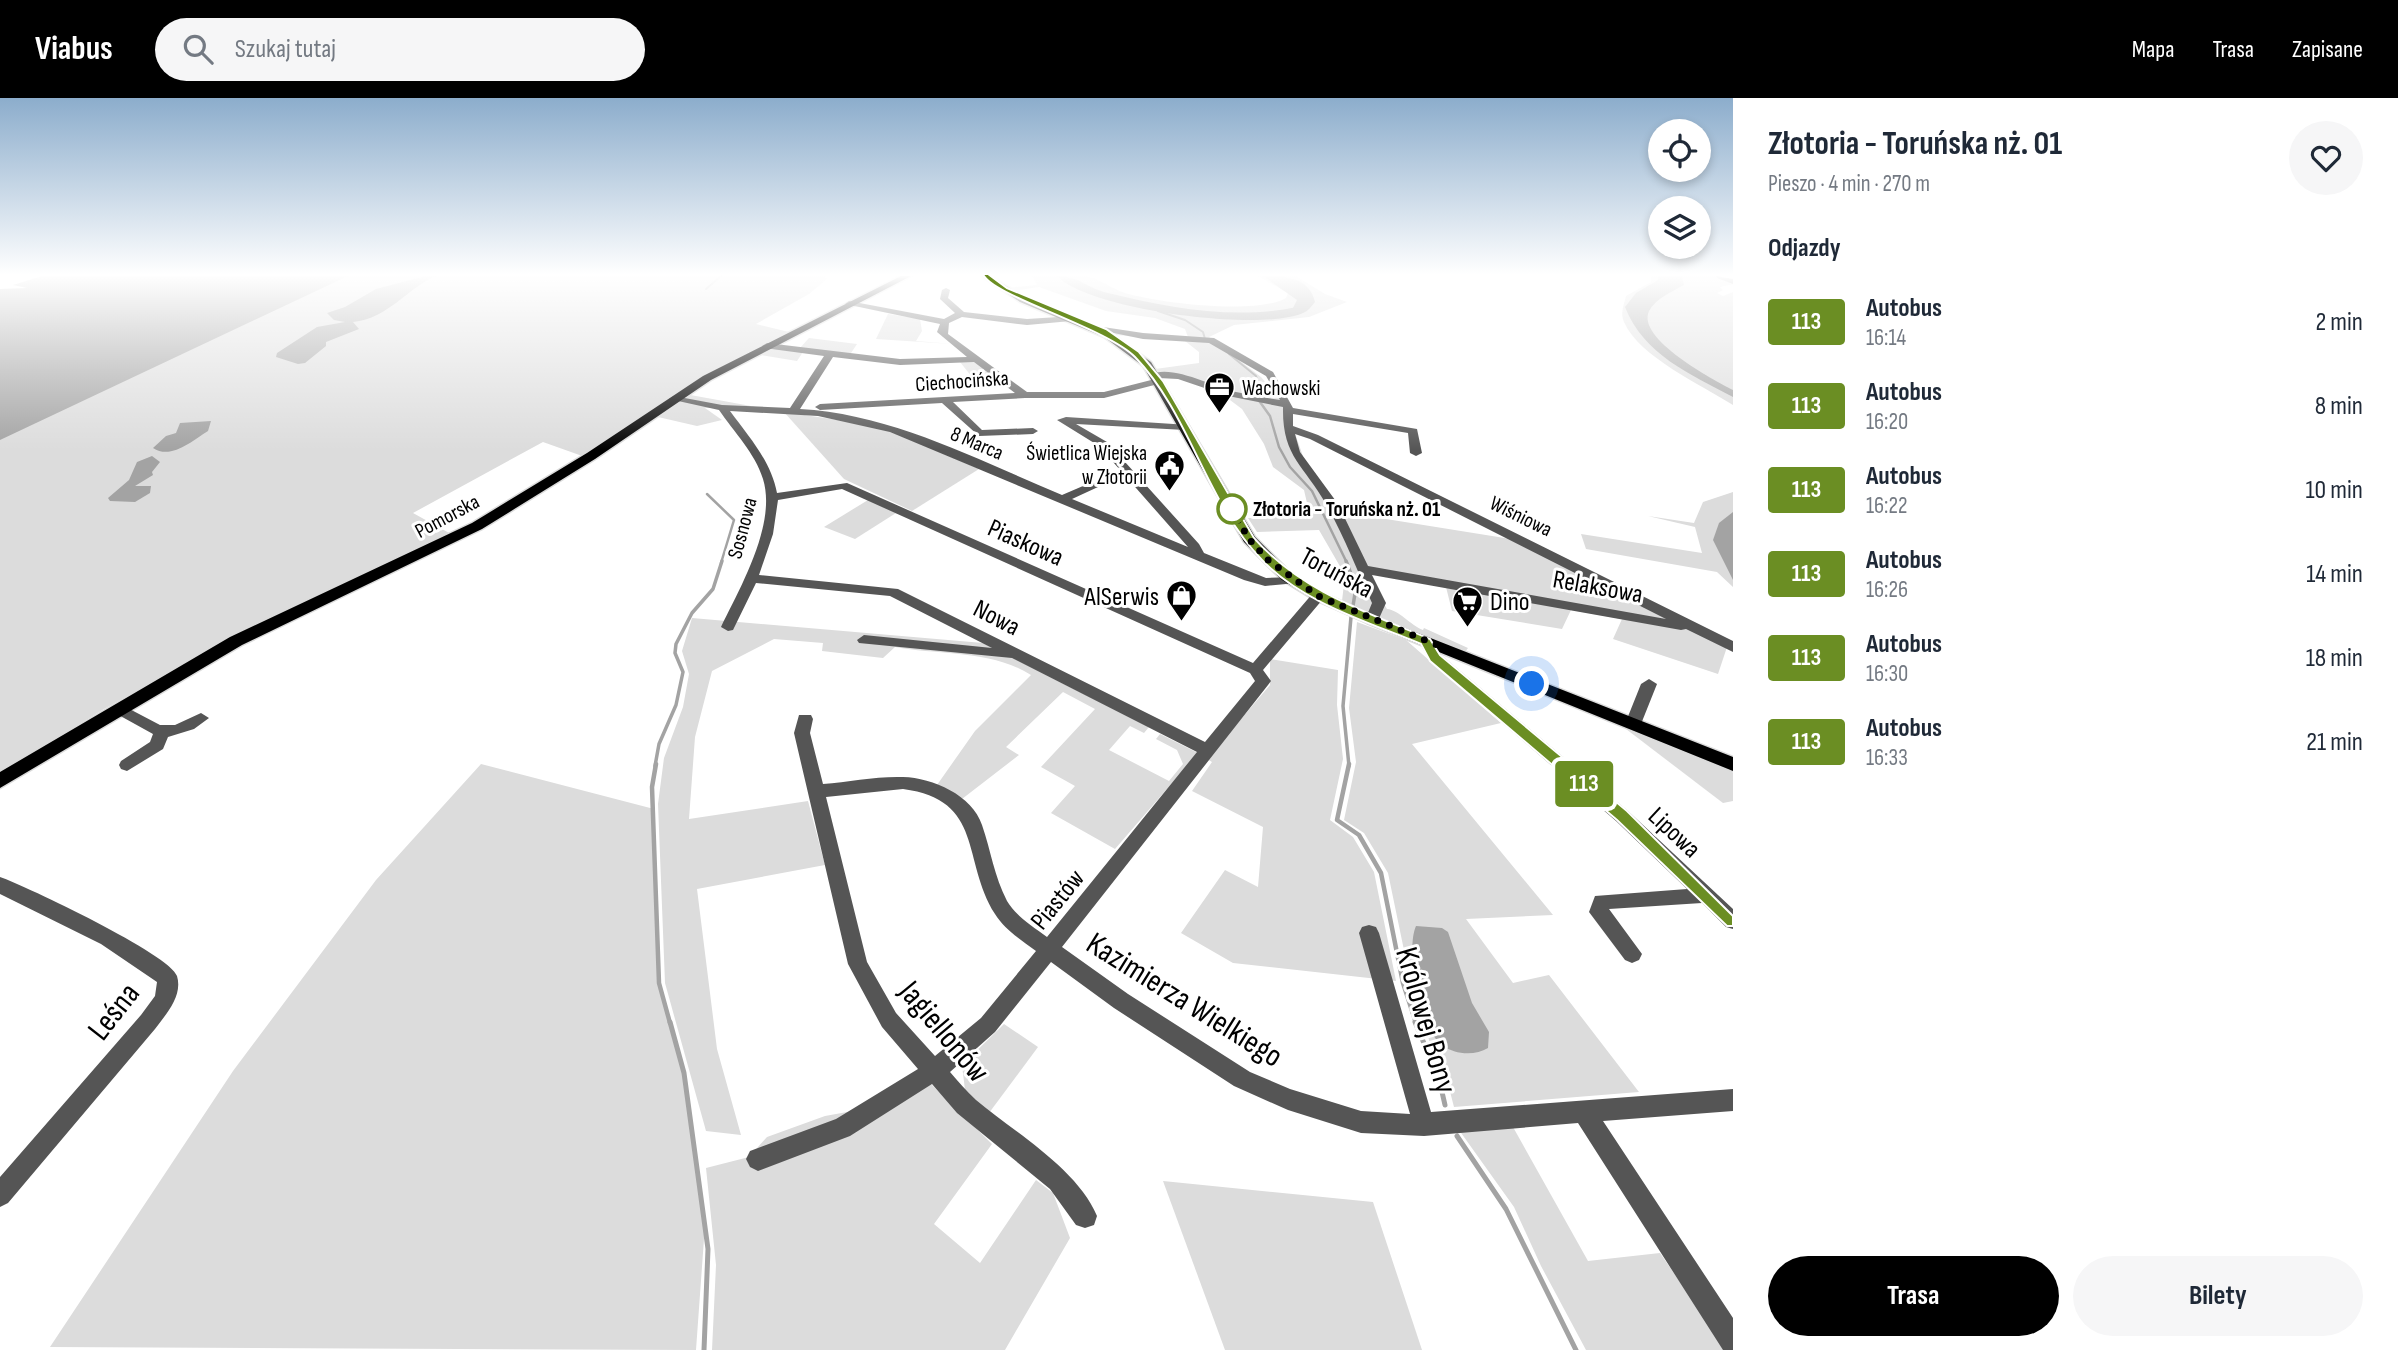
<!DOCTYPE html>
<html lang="pl">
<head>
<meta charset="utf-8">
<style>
  body { margin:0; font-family:"Sofia Sans Condensed",sans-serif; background:#f6f6f7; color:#1f2937; height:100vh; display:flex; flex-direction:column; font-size:26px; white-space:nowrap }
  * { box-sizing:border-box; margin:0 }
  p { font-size:23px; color:#747a83 }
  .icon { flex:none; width:38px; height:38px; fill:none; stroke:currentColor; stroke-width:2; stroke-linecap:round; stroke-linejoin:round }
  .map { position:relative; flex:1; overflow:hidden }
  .details { display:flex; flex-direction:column; background:#fff; width:665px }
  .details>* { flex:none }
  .badge { padding:0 14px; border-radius:5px; font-size:24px; line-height:46px }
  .tools { position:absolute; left:1648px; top:21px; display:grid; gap:14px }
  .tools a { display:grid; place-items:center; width:63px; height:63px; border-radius:50%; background:#fff; box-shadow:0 4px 10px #0003; font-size:35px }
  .you { position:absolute; width:35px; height:35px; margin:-18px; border:5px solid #fff; border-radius:50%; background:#1a73e8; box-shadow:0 0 0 10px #1a73e833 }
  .map>.badge { position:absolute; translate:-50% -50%; box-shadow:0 0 0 4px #fff }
  h2 { padding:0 35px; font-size:26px; line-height:63px }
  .round { display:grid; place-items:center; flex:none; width:74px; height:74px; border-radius:37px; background:#f6f6f7 }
  .overview { display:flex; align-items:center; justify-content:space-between; height:119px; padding:0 35px }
  h1 { font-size:33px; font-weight:700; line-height:52px }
  .primary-button { display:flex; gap:14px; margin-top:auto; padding:14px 35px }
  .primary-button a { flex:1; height:80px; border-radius:42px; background:#000; color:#fff; font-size:28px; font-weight:700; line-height:80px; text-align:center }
  .primary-button a+a { background:#f6f6f7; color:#1f2937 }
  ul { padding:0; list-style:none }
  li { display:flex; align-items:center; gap:21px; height:84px; padding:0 35px }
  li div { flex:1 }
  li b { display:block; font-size:26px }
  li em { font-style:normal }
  li .badge { min-width:77px; font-weight:700; text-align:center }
  header { display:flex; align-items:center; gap:42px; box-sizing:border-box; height:98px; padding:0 35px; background:#000; color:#fff }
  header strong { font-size:33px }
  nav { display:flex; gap:38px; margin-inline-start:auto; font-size:24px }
  .search { width:490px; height:63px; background:#f6f6f7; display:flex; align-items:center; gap:18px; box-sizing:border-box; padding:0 24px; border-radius:38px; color:#747a83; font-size:26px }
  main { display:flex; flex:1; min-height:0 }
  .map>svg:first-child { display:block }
</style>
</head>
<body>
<header>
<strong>Viabus</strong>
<div class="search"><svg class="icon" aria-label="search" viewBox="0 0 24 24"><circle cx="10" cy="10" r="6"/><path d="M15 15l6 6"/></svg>Szukaj tutaj</div>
<nav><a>Mapa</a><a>Trasa</a><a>Zapisane</a></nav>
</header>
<main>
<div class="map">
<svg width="1733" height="1252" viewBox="0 0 1733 1252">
  <rect width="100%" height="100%" fill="#fff"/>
  <g fill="#dcdcdc">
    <path d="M 214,178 L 824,178 L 827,181 L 809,196 L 756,226 L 789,234 C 715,271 652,311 585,359 L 543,344 L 413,415 L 451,436 L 243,534 L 104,611 L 0,675 L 0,264 Z"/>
    <path d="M 1032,178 C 1049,178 1069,175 1086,178 C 1098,180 1113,191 1125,195 C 1159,205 1256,217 1286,200 L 1288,195 L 1258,178 L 1296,178 L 1325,196 L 1347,204 L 1309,219 L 1234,227 L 1209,239 L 1261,279 L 1285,307 L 1305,364 L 1330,412 L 1517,442 L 1727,549 L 1718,576 L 1613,541 L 1622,521 L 1571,512 L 1562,531 L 1452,513 L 1446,489 L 1366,475 L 1387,511 C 1399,512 1410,527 1423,532 L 1424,530 L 1468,550 L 1465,554 L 1342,503 L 1345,477 L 1319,432 L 1257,434 L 1248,420 L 1310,418 L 1304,392 L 1273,369 L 1264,346 L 1242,311 L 1222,296 L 1193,285 L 1174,279 L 1161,280 L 1155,271 L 1199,265 L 1199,254 L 1185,243 L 1116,237 L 1105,230 L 1126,235 L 1188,239 L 1185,231 L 1155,220 L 1106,213 L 1039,189 L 1012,193 L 1004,190 L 1037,187 Z"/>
    <path d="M 1651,178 L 1717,178 L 1733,186 L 1720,189 L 1723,192 L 1717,195 L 1723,198 L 1733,194 L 1733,307 C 1702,287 1639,259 1624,224 C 1620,215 1624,207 1626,198 L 1651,184 Z"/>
    <polygon points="888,216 920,221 922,233 916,243 953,246 876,241"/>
    <polygon points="809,240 857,246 849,258 902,264 973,261 1020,296 1013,297 1015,294 1004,285 976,284 960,264 903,265 803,254 797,263 761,257 778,249 842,256 800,250"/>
    <polygon points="685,296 762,310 705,310 722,322 697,328 658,319"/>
    <polygon points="784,314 879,328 979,371 912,413 844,381"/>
    <polygon points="1733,394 1733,489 1717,474 1586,451 1581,436 1702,455 1695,429 1648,418 1694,425 1703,404"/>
    <polygon points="868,402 896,415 855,441 824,429"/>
    <path d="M 692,520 L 983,545 L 1149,629 L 1144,635 L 1130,628 L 1109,652 L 1169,683 L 1183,666 L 1177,652 L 1156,641 L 1160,636 L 1198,655 L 1115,751 L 1051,715 L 1075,688 L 1041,669 L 1095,611 L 1063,594 L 1006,649 L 1019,657 L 962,701 L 937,687 L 975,633 L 1031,577 C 992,552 939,557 895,549 L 883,560 L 822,553 L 823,545 L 774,541 L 712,573 L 695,639 L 689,721 L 808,703 L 825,767 L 697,791 L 717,951 L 741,1037 L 706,1033 L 665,885 L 658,706 L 664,660 L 683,609 L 689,576 L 682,553 Z"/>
    <polygon points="1357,524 1406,542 1501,625 1412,646 1553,817 1466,821 1513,885 1549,877 1639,994 1454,1009 1447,982 1430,945 1411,886 1388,775 1364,735 1344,722 1356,664 1349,610"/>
    <polygon points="1270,561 1338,572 1337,607 1343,661 1330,722 1353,739 1374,774 1396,883 1233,865 1181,835 1225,772 1258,789 1263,729 1192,693 1212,664 1207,661 1270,587"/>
    <polygon points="1626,631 1729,671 1733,675 1733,703 1723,705"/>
    <polygon points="481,666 654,711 659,885 684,975 705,1127 696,1252 50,1249 233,973 376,782"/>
    <polygon points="1004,926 1038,949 989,1015 965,992 962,967"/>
    <polygon points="928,983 992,1046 934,1126 980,1165 1036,1082 1053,1095 1070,1140 1005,1252 712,1252 716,1167 706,1070 749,1059 767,1039 825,1018 858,1012"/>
    <polygon points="1513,1029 1588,1163 1660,1155 1727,1252 1586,1252 1541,1168 1514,1109 1459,1032"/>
    <polygon points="1163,1083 1373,1104 1422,1252 1225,1252"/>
  </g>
  <g fill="#a3a3a3">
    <polygon points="42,178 348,178 0,342 0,191 27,190 13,187"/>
    <path d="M 425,178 L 436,178 C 406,191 389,220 353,224 L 359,231 L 326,244 L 326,248 L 305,265 L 298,266 L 276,259 L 277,255 L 317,229 L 345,224 L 334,222 L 327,215 L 345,209 L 376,191 Z"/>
    <path d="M 1057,178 C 1080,178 1086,190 1108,195 C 1169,210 1235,222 1297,209 L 1302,203 L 1299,195 L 1270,178 C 1290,178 1310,182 1315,204 C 1311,209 1308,213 1303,215 C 1261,234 1089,212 1057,178 Z"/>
    <path d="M 1658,178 L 1682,178 L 1684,187 C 1673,193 1655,201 1649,213 C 1636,241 1714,282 1733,292 L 1733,299 C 1690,276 1644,257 1625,209 L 1636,195 L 1658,182 Z"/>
    <path d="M 211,323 L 208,333 C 192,343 171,362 153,350 L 166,338 L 176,335 L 180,325 Z"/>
    <polygon points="152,358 160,364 152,374 153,377 135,388 151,388 150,395 135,404 110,403 108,400 129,382 137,364"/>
    <polygon points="1733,414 1733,482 1713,442 1719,425"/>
    <path d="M 1416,828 L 1442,830 L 1448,834 L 1472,905 L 1489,934 L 1488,950 C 1475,958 1455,957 1442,947 C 1420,932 1405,852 1416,828 Z"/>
  </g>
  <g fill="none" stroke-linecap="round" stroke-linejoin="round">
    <g stroke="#a3a3a3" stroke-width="2">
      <polyline points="706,191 721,178"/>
      <polyline points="1158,213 1185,222 1203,234 1205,241"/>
      <polyline points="1229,256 1256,278 1262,300"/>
    </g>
    <g stroke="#a3a3a3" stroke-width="2.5">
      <polyline points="1260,304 1270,318 1279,349 1290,369 1312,393 1347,465"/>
      <polyline points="707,396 734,422 721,465"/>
    </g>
    <g stroke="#a3a3a3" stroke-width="3.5">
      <polyline points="1346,463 1356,489 1353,508"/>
      <polyline points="655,668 659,646 676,607 683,574 675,555 676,546 692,515 713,491 722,463"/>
      <polyline points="1349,668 1343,608 1351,519"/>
    </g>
    <g stroke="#a3a3a3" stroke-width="4.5">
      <polyline points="656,666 652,689 659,885 670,925"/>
      <polyline points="1349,666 1337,722 1359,737 1381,775 1403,885 1416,925"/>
    </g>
    <g stroke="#a3a3a3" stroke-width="5">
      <polyline points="670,924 684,975 708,1151 704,1252"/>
      <polyline points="1415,924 1439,981 1445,1007"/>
      <polyline points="1457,1038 1506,1111 1576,1252"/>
    </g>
    <path fill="#a3a3a3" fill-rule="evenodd" d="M 1263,178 C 1280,177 1303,188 1308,206 L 1301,214 L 1283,217 L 1283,213 L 1293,210 L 1297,202 Z"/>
    <defs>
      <g id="major">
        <polygon points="901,178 911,178 711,282 595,361 482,431 242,547 0,690 0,674 230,539 472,425 587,355 703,278"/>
        <polygon points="981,178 991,178 1026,200 1111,235 1151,264 1255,439 1292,476 1323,495 1377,519 1733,659 1733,673 1367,525 1313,501 1282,482 1244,444 1143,268 1104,239 1020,204"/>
      </g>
    </defs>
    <use href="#major" stroke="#dbdbdb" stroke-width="3"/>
    <g fill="#555" fill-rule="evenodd">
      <polygon points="1716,178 1733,181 1733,186 1717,180"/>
      <path d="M 946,190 L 950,192 L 948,200 L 964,214 L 1027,221 L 1074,218 L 1075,220 L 1071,223 L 1027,227 L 962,219 L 949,225 L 948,236 L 1027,294 L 1104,294 L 1159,280 L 1150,277 C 1170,265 1214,289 1236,294 C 1251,297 1266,300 1280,302 L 1266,278 L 1209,245 L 1143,241 L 1099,232 L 1103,229 L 1143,235 L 1214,240 L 1273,274 L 1293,310 L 1417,331 L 1422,355 L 1416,358 L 1410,355 L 1408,335 L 1293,316 L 1293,328 L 1318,337 L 1733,543 L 1733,554 L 1686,531 L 1681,532 L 1372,477 L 1386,505 L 1377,525 L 1367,525 L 1365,522 L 1372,505 C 1357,472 1344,438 1326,406 C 1304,367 1282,359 1283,309 L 1228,298 L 1178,281 L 1159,280 L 1164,283 L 1162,285 L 1104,300 L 1025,300 L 953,304 L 982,332 L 1033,330 L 1038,333 L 1033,336 L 979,338 L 942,305 L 820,312 L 815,309 L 820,306 L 1015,295 L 974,264 L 900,267 L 833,259 L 800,311 C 892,316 978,362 1062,397 L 1090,385 L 1098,385 L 1098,389 L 1072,401 L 1188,449 L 1099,348 L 1057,322 L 1066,319 L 1189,327 L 1190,329 L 1185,332 L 1076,326 L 1107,344 L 1199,446 L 1204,455 L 1266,480 L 1297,479 L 1297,485 L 1265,488 L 1244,482 L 890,334 L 818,318 L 730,313 C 749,339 771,363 777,395 L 847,385 L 1253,565 L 1313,495 L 1323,495 L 1325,498 L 1323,501 L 1263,572 L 1271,583 L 1268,587 L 1062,849 L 1128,896 L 1250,974 L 1290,991 L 1361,1013 L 1410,1016 L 1359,835 L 1362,829 L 1369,827 L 1376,829 L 1379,835 L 1431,1014 L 1733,991 L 1733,1013 L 1603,1023 L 1733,1220 L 1733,1252 L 1723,1252 L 1578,1025 L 1424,1038 L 1361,1035 L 1288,1012 L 1234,988 L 1114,910 L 1051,864 L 995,934 L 950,974 C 958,983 966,993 976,1002 C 1014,1034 1077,1070 1097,1118 L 1094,1127 L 1085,1130 L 1076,1127 L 1050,1091 L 957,1015 L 932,986 L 850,1038 L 758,1073 L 750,1069 L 746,1061 L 750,1053 L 836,1021 L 918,971 L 882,929 L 848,866 L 794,635 L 799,617 L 811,617 L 813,621 L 810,635 L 823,686 C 849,684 877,678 903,679 C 933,680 972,697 982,727 C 991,753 994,778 1007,803 C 1017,819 1032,828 1047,839 L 1197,654 L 1012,560 L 859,545 L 857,542 L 864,537 L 992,550 L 890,498 L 756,485 L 733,532 L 728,533 L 721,529 C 740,490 777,426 763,381 C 755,355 734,334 719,312 L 669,301 L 674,298 L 722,307 L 790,310 L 824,258 L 764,250 L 762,248 L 767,245 L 900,261 L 967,259 L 937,234 L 940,226 L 845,206 L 849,203 L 944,221 L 955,215 L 940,201 L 942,192 ZM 1295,336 L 1310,341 L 1666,521 L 1368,468 L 1338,406 L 1300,354 ZM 842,391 L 1250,575 L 1255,583 L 1205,644 L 898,491 L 759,477 L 773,436 L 778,402 ZM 903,691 C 985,702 961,762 995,816 C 1005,832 1021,842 1036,853 L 981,920 L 935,958 L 896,915 L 867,864 L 826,699 Z"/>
      <polygon points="1426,539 1431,541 1441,557 1628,713 1733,811 1733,831 1726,829 1702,805 1609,811 1642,856 1639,862 1632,865 1625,862 1589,814 1595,798 1687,791 1616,723 1430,563 1419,544"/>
      <polygon points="1649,581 1657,586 1641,626 1639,630 1627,630 1625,626 1641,586"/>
      <polygon points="120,606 160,627 175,627 201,615 209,620 194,631 168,639 163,651 127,673 121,671 119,667 121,663 150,644 153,636 115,615 112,611 115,607"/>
      <path d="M 0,779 C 26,788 171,857 177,878 C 183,898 166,916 155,931 L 8,1105 L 0,1109 L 0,1079 L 141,917 L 155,898 L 157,884 L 101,846 L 0,796 Z"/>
    </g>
    <use href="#major" fill="#000" fill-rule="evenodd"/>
  </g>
  <linearGradient id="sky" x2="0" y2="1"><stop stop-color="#8cadcc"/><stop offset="0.5" stop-color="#fff"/><stop offset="1" stop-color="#fff" stop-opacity="0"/></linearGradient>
  <rect width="1733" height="353" fill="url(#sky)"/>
  <path fill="#6b8e23" stroke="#fff" stroke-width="2" d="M 983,176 L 988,176 L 1007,190 L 1106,231 L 1139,254 L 1163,283 L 1254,440 C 1301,493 1366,514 1430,541 L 1440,557 L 1627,713 L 1733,818 L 1733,828 L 1727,828 L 1617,722 L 1430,563 L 1421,546 C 1368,524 1303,505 1262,462 C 1206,405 1190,316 1135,259 C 1107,230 990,197 983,176 Z"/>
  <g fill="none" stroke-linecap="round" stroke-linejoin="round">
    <polyline stroke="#000" stroke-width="7" stroke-dasharray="0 12.6" points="1232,411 1249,441 1268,462 1318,498 1532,586"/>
  </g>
  <defs>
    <symbol id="office-pin" viewBox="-11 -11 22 30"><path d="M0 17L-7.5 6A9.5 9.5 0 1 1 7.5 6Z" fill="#000" stroke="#fff"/><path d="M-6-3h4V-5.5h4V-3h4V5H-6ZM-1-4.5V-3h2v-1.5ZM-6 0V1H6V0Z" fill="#fff"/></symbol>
    <symbol id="civic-pin" viewBox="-11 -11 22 30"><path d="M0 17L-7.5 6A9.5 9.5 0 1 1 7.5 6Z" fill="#000" stroke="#fff"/><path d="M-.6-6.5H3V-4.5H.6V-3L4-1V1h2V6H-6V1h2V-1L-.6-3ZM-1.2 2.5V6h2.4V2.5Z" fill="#fff"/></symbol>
    <symbol id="shop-pin" viewBox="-11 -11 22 30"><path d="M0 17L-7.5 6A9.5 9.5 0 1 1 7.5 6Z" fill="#000" stroke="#fff"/><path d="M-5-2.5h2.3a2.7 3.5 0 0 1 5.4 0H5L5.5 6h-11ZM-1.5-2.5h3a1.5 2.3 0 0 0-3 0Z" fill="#fff"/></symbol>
    <symbol id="supermarket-pin" viewBox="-11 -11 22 30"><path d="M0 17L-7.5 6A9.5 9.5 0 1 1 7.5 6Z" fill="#000" stroke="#fff"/><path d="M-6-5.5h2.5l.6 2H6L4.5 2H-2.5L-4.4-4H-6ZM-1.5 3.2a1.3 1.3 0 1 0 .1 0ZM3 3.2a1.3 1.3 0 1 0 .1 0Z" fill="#fff"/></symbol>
  </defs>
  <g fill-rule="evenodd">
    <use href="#office-pin" x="1202" y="272" width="35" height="47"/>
    <use href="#civic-pin" x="1152" y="350" width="35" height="47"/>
    <use href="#shop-pin" x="1164" y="480" width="35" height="47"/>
    <use href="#supermarket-pin" x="1450" y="486" width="35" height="47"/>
  </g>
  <circle fill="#fff" stroke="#6b8e23" stroke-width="3.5" cx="1232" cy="411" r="14"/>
  <g text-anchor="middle" stroke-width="6" stroke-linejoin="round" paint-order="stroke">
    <g font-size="21" fill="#000" stroke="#fff">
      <text transform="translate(962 283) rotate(-4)" y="7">Ciechocińska</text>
      <text transform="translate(977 345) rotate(23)" y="7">8 Marca</text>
      <text transform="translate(447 418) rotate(-28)" y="7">Pomorska</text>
      <text transform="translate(1521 418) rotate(26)" y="7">Wiśniowa</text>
      <text transform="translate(742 430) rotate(-75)" y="7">Sosnowa</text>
    </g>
    <g font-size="21" fill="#000" stroke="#fff" text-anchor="start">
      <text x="1242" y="297">Wachowski</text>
      <text x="1147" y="362" text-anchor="end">Świetlica Wiejska<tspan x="1147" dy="24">w Złotorii</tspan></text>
    </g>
    <g font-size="21" font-weight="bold" fill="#000" stroke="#fff" text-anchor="start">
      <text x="1253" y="418">Złotoria - Toruńska nż. 01</text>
    </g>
    <g font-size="26" fill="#000" stroke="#fff">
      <text transform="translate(1026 444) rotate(24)" y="9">Piaskowa</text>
      <text transform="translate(1337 474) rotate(28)" y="9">Toruńska</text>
      <text transform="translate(1598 488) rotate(10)" y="9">Relaksowa</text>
      <text transform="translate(997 519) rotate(27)" y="9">Nowa</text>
      <text transform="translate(1675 734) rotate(43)" y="9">Lipowa</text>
      <text transform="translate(1057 801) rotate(-51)" y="9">Piastów</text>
    </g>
    <g font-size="26" fill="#000" stroke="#fff" text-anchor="end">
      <text x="1159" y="507">AlSerwis</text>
      <text x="1490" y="512" text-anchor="start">Dino</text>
    </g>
    <g font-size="32" fill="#000" stroke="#fff">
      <text transform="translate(1185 901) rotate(32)" y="11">Kazimierza Wielkiego</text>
      <text transform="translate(113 913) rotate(-52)" y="11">Leśna</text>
      <text transform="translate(1427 922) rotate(74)" y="11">Królowej Bony</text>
      <text transform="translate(945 933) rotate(50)" y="11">Jagiellonów</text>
    </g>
  </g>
</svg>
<div class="tools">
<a><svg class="icon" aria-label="locate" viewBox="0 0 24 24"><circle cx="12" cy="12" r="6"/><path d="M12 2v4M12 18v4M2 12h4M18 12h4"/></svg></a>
<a><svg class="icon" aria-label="layers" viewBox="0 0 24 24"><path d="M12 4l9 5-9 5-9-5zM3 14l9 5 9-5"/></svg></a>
</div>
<div class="you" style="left:1532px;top:586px"></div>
<b class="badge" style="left:1584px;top:686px;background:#6b8e23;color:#fff">113</b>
</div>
<section class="details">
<div class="overview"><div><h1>Złotoria - Toruńska nż. 01</h1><p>Pieszo · 4 min · 270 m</p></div><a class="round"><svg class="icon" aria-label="heart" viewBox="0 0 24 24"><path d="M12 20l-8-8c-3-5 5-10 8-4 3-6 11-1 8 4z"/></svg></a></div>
<h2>Odjazdy</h2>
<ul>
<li><span class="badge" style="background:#6b8e23;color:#fff">113</span><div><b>Autobus</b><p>16:14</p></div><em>2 min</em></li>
<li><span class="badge" style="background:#6b8e23;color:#fff">113</span><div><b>Autobus</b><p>16:20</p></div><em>8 min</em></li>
<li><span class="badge" style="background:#6b8e23;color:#fff">113</span><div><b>Autobus</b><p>16:22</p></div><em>10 min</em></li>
<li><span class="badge" style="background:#6b8e23;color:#fff">113</span><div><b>Autobus</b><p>16:26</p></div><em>14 min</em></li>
<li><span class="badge" style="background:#6b8e23;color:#fff">113</span><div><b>Autobus</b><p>16:30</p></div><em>18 min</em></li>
<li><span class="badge" style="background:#6b8e23;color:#fff">113</span><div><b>Autobus</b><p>16:33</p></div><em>21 min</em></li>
</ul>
<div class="primary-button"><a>Trasa</a><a>Bilety</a></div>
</section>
</main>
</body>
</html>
